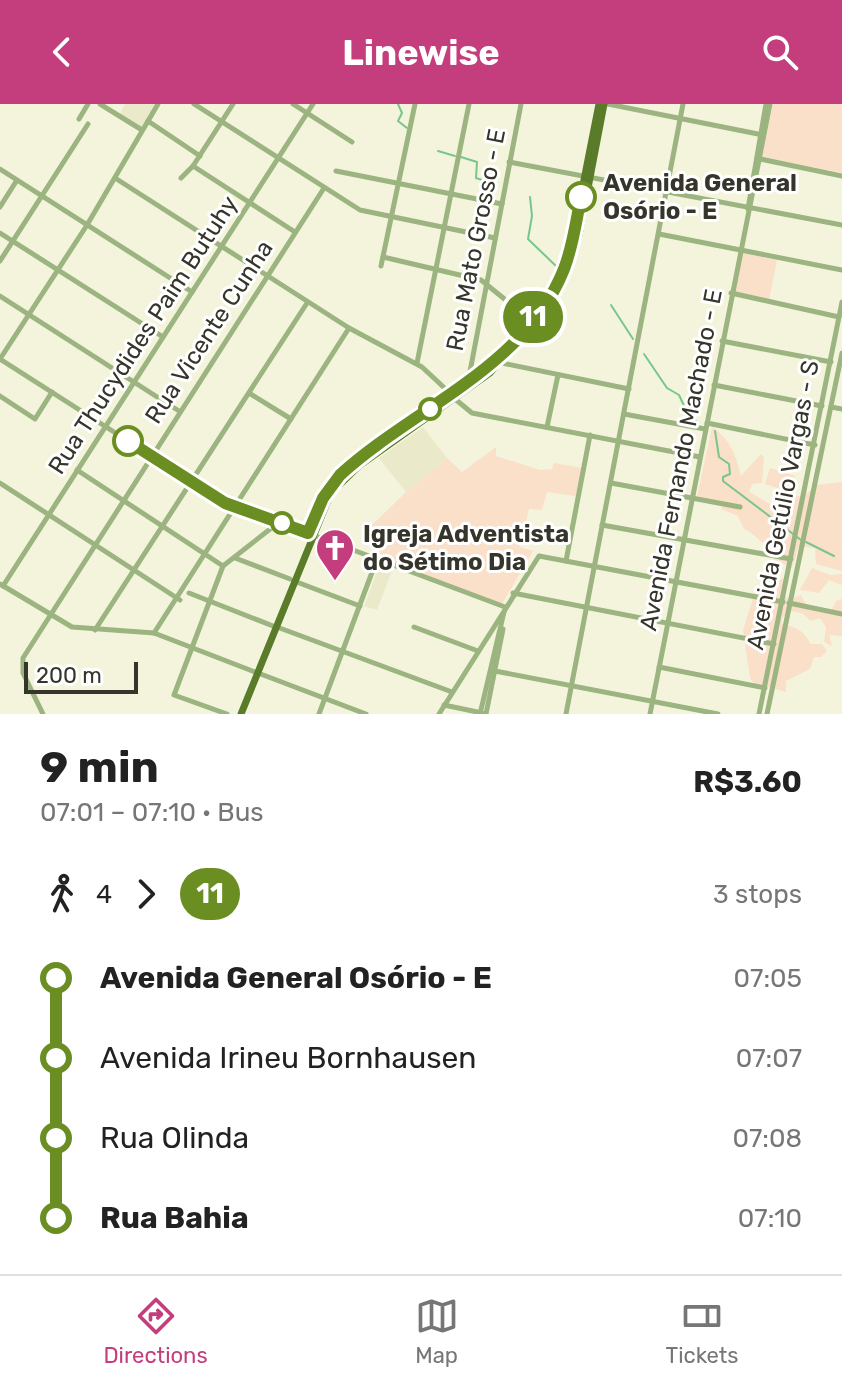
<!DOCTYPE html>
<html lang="en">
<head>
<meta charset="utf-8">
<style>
  body { margin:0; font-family:Rubik,sans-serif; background:#f2f2f2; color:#222; height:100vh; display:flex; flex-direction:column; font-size:30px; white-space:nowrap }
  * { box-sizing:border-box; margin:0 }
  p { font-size:26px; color:#767676 }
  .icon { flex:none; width:44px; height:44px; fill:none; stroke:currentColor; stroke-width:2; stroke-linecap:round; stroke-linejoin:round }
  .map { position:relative; height:610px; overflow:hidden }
  .details { display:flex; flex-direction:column; background:#fff; flex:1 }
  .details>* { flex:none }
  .badge { padding:0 16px; border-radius:26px; font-size:28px; line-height:52px }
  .scale { position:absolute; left:24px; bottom:20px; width:114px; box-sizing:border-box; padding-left:8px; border:4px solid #35352c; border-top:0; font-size:22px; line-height:28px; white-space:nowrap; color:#35352c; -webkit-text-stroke:6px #fff; paint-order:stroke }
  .map>.badge { position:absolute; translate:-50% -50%; box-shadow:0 0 0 4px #fff }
  .legs { display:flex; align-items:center; gap:12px; height:88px; padding:0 40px; font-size:26px }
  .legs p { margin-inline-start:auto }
  .summary { display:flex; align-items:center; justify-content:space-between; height:136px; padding:0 40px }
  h1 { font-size:44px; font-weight:700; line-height:60px }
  ul { padding:0 40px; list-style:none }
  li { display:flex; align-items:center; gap:28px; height:80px; font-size:30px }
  li i { display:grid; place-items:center; width:12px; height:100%; margin:0 10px; background:currentColor }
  li i::after { content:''; width:20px; height:20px; margin:-10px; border:6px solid; border-radius:50%; background:#fff }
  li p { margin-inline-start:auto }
  li:first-child i { background:linear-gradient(#0000 50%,currentColor 0) }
  li:last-child i { background:linear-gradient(currentColor 50%,#0000 0) }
  header { display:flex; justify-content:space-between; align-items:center; height:104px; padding:0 40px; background:#c43d7d; color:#fff; font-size:36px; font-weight:700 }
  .dock { display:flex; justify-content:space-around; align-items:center; height:112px; border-top:2px solid #e0e0e0; background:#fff; font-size:22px; color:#767676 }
  .dock a { display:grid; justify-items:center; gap:4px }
  .dock .active { color:#c43d7d }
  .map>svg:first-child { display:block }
</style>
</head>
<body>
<header><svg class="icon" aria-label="back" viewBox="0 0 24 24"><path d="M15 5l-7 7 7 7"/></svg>Linewise<svg class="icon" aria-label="search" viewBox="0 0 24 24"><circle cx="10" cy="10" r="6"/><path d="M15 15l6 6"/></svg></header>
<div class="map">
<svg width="842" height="610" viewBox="0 0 842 610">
  <rect width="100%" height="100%" fill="#f4f4dd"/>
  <g fill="#eaeacb">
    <polygon points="125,0 156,0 141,23 120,10"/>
    <polygon points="423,323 447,354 406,388 379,354"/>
    <polygon points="380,459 393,464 377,506 364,502"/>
  </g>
  <g fill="#fadfc9">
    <polygon points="773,0 842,0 842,69 762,53"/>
    <polygon points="742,149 777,156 769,196 735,189"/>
    <path d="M 712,323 C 730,335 736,351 741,372 L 761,350 L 764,353 L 762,379 L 752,380 L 749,388 L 774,402 L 780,390 C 797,394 804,394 816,381 L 842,378 L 842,467 L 816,460 L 815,444 L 799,442 L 792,464 L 773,455 L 779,446 C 758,441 760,432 744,425 L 738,412 L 721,405 L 723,400 L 697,392 Z"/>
    <polygon points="496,343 496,352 540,366 552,365 554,359 582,364 576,392 547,388 542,406 529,405 520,443 533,447 502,500 384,456 366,427 406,388 447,354 462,368"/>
    <polygon points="770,364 795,372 790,388 765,380"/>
    <polygon points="812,464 830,471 842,470 842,481 829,476 819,489 800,486"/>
    <path d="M 780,475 L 788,475 L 785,492 L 789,496 L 801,491 L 806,501 L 831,507 L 836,497 L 842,495 L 842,532 L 829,531 L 832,542 L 824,538 L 826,523 L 820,514 L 811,517 L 802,509 L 791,507 L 782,514 L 782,520 C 795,523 805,526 810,540 L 822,540 L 827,547 L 821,553 L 814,553 L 810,565 L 786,577 L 786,588 L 768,583 L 758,585 L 750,574 L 743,526 L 756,485 L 774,492 Z"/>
  </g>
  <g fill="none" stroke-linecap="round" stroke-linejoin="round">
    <g stroke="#79c68d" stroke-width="2">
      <polyline points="398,0 402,9 398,17 407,24"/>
      <polyline points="438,47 455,52"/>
      <polyline points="461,53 477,58 476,74 491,79"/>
      <polyline points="530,93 532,112 528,135 557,163"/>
      <polyline points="611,201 633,235"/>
      <polyline points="644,250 667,284 679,291 687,308 698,319"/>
      <polyline points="715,327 719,353 729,360 730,370 723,373 723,377 801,436"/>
      <polyline points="806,438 834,452"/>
    </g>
    <g stroke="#9bb480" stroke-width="5">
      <polyline points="100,0 142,26"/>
      <polyline points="194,0 360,106 495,134"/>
      <polyline points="293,0 352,38"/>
      <polyline points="608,0 763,31"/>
      <polyline points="79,15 88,0"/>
      <polyline points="148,17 200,52"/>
      <polyline points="760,55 842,72"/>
      <polyline points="509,58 842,121"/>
      <polyline points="193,62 295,128"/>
      <polyline points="0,65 192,188"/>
      <polyline points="336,67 502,100"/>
      <polyline points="115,74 349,224 422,263 451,290"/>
      <polyline points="181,74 193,62 233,0"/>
      <polyline points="0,103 17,76"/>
      <polyline points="748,105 766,0"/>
      <polyline points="0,129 163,233"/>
      <polyline points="659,130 842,166"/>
      <polyline points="383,153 481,176 529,215"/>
      <polyline points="0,157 88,20"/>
      <polyline points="381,162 415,0"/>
      <polyline points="731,189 839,213"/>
      <polyline points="0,192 179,307"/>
      <polyline points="722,237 831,258"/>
      <polyline points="0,255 225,399 308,429"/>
      <polyline points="0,255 87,121 158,0"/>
      <polyline points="417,259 469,0"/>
      <polyline points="502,259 629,285"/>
      <polyline points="468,278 521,0"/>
      <polyline points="714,281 822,302"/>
      <polyline points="249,289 291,315"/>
      <polyline points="0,292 35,315 52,288"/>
      <polyline points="455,295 472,309 700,353"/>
      <polyline points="831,303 842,305"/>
      <polyline points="624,310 705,325"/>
      <polyline points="707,319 815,341"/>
      <polyline points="547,323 558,271"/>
      <polyline points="77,366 223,462"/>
      <polyline points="0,379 180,496"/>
      <polyline points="611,379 740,403"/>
      <polyline points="602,421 791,455"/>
      <polyline points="313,431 505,503"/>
      <polyline points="235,454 290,475"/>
      <polyline points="566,457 590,331"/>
      <polyline points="223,462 174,591 227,610"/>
      <polyline points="223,462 279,418"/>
      <polyline points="294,477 360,502"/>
      <polyline points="0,480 72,523 154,529 255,568"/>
      <polyline points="3,482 313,0"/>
      <polyline points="189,489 273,522"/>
      <polyline points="513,489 774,540"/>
      <polyline points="789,499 842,510"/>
      <polyline points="277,523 452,588"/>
      <polyline points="414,523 478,547"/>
      <polyline points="95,526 307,199"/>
      <polyline points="154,529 349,224"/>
      <polyline points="659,563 765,584"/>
      <polyline points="495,567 718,610"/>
      <polyline points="258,569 366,610"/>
      <polyline points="444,601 482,609"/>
      <polyline points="43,610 23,569 23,554 324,84"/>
      <polyline points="319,610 377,455"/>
      <polyline points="439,610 539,452 783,498"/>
      <polyline points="480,610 504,508"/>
      <polyline points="486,610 503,525"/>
      <polyline points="566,610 683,0"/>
      <polyline points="650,610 770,0"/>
      <polyline points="759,610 842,198"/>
      <polyline points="767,610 842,249"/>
    </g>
    <g stroke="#5a7b29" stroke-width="7">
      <polyline points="329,384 355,359 490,262 546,196 570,147 599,0"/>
      <polyline points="241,610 331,389 359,362 490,269 550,200 568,168 579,131 604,0"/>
    </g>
  </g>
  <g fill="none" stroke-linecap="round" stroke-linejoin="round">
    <defs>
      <path id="line-1" d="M 128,337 L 225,399 L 308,429 L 323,394 L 340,371 C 413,304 525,264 564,165 C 573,142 576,117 581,93"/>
    </defs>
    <use href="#line-1" stroke="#fff" stroke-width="18"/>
    <use href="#line-1" stroke="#6b8e23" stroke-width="12"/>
  </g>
  <defs>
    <symbol id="church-pin" viewBox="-11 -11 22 30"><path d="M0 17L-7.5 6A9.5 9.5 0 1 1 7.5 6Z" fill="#c43d7d" stroke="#fff"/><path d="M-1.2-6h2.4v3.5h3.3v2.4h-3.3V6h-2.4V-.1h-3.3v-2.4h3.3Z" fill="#fff"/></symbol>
  </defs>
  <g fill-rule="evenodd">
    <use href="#church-pin" x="313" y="422" width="44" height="60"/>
  </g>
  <g fill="#fff" stroke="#6b8e23" stroke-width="4">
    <circle cx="581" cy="93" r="14"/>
    <circle cx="430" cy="305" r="10"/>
    <circle cx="128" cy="337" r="14"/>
    <circle cx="282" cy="419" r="10"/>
  </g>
  <g text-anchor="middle" stroke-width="6" stroke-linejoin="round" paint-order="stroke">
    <g font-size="24" font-weight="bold" fill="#35352c" stroke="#fff" text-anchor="start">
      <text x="603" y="87">Avenida General<tspan x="603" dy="28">Osório - E</tspan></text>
    </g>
    <g font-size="24" fill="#35352c" stroke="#fff">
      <text transform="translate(476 136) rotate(-79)" y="8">Rua Mato Grosso - E</text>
      <text transform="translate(209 228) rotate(-57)" y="8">Rua Vicente Cunha</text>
      <text transform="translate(143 231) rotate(-57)" y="8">Rua Thucydides Paim Butuhy</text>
      <text transform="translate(681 356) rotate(-79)" y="8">Avenida Fernando Machado - E</text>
      <text transform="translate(783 401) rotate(-79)" y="8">Avenida Getúlio Vargas - S</text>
    </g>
    <g font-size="24" font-weight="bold" fill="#35352c" stroke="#fff" text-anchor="start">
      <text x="363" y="438">Igreja Adventista<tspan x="363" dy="28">do Sétimo Dia</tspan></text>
    </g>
  </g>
</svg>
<div class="scale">200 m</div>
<b class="badge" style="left:533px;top:213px;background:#6b8e23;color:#fff">11</b>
</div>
<section class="details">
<div class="summary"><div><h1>9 min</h1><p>07:01 – 07:10 · Bus</p></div><b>R$3.60</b></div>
<div class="legs"><svg class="icon" aria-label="walk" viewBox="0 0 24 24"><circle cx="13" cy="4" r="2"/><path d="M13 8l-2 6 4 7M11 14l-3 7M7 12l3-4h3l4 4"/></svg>4<svg class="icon" aria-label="forward" viewBox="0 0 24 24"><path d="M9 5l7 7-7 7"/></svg><b class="badge" style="background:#6b8e23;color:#fff">11</b><p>3 stops</p></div>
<ul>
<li><i style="color:#6b8e23"></i><b>Avenida General Osório - E</b><p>07:05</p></li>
<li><i style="color:#6b8e23"></i><span>Avenida Irineu Bornhausen</span><p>07:07</p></li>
<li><i style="color:#6b8e23"></i><span>Rua Olinda</span><p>07:08</p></li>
<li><i style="color:#6b8e23"></i><b>Rua Bahia</b><p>07:10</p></li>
</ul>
</section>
<nav class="dock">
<a class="active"><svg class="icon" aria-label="directions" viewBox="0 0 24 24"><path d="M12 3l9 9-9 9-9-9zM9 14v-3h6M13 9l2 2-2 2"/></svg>Directions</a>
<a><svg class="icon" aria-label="map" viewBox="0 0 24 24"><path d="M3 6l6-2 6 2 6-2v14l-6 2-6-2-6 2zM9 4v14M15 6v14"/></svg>Map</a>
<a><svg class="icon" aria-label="tickets" viewBox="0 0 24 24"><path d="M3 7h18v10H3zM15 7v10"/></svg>Tickets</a>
</nav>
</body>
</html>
